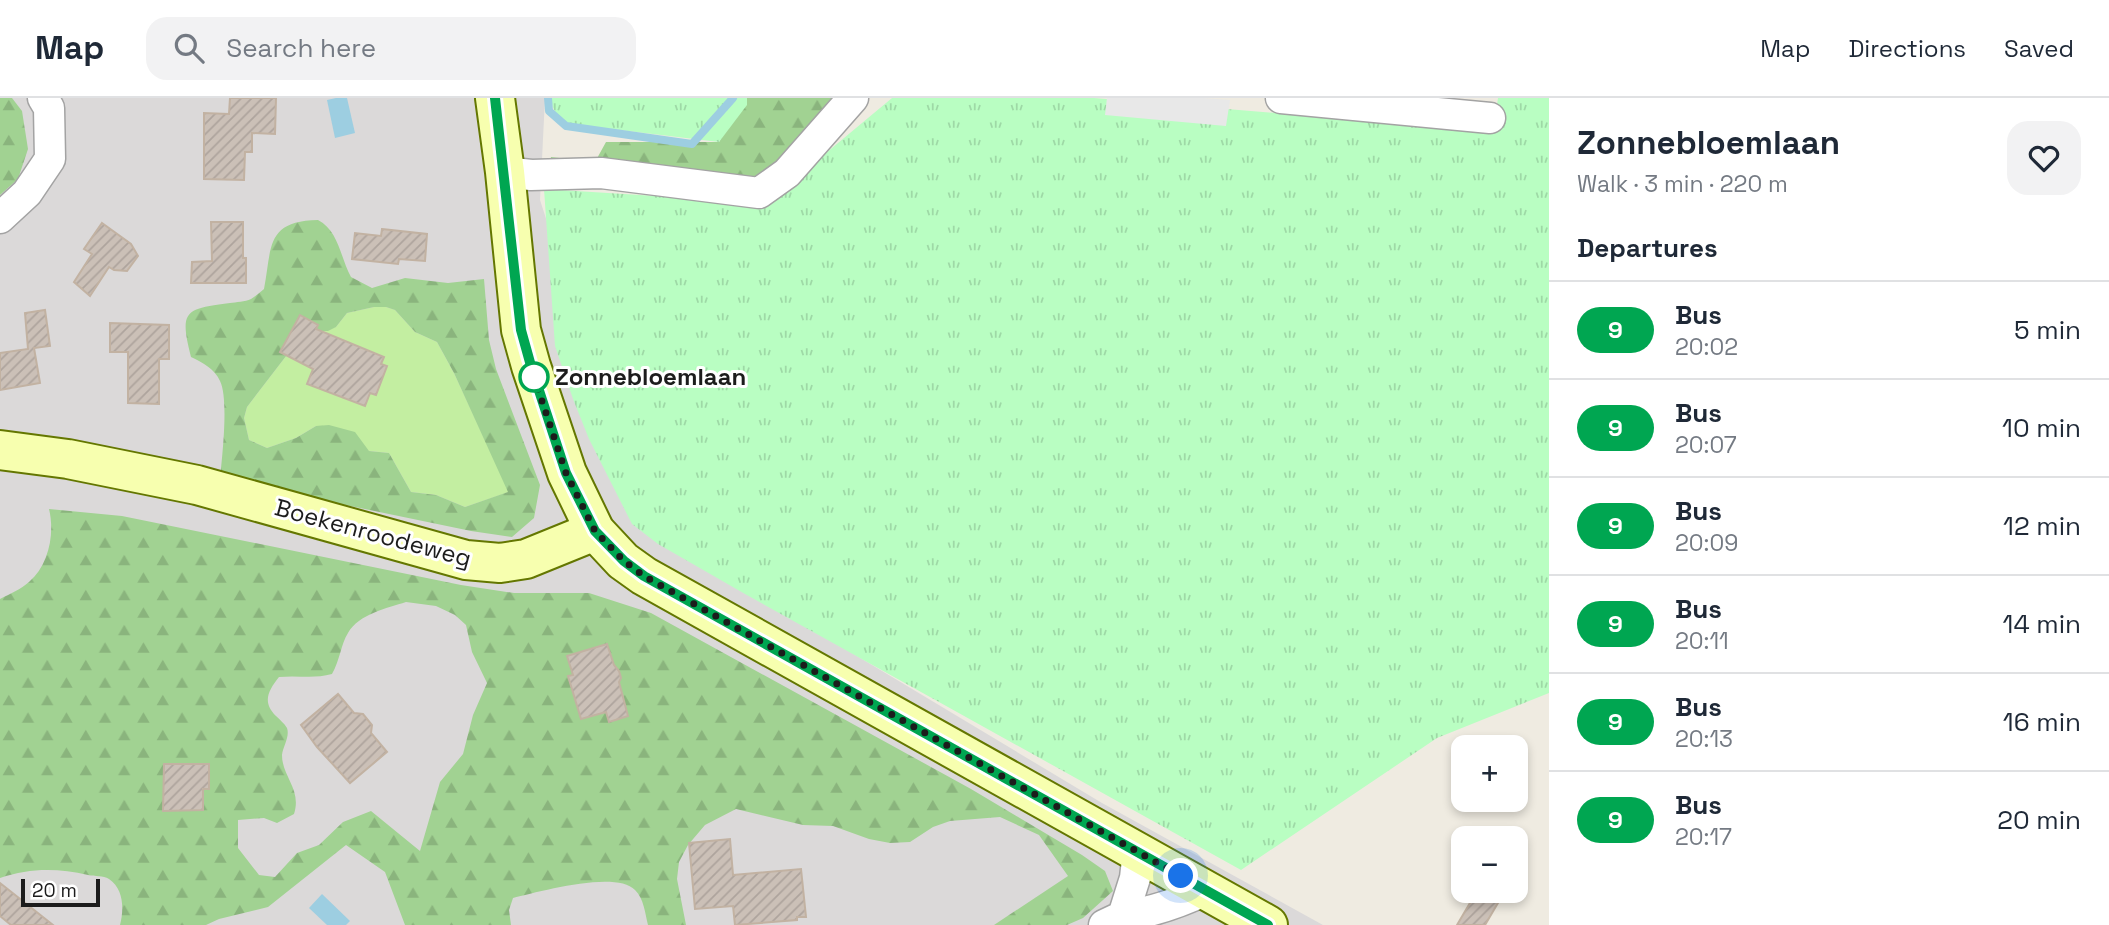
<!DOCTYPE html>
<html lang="en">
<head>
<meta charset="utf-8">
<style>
  body { margin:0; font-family:"Space Grotesk",sans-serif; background:#f2f2f3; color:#1f2937; height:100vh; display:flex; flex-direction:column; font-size:26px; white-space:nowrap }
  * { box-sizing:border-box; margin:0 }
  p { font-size:23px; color:#747a83 }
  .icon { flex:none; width:38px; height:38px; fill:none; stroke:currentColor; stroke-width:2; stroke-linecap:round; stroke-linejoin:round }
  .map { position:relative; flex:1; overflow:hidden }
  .panel { display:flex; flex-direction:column; background:#fff; width:560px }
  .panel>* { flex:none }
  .badge { padding:0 14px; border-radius:23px; font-size:24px; line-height:46px }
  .buttons { position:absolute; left:1451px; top:637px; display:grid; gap:14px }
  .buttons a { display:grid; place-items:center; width:77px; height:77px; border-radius:14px; background:#fff; box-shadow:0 4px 10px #0003; font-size:35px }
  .scale { position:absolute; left:21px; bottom:18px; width:79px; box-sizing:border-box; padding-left:7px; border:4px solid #1c1c1c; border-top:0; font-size:19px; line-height:24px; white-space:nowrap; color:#1c1c1c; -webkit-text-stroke:5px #fff; paint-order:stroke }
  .you { position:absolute; width:35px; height:35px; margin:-18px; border:5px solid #fff; border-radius:50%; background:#1a73e8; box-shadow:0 0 0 10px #1a73e833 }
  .map>.badge { position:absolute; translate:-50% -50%; box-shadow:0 0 0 4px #fff }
  h2 { padding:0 28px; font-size:26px; line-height:63px }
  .round { display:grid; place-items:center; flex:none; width:74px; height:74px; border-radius:21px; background:#f2f2f3 }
  .head { display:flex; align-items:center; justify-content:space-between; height:119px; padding:0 28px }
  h1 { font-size:33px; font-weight:800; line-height:52px }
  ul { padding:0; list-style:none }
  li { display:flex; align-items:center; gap:21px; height:98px; padding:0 28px; border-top:2px solid #e0e1e3 }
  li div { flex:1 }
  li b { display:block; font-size:26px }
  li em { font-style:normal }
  li .badge { min-width:77px; font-weight:700; text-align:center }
  header { display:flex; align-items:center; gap:42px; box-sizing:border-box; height:98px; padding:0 35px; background:#fff; border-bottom:2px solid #e0e1e3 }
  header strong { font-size:33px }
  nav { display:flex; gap:38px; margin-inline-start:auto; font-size:24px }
  .search { width:490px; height:63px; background:#f2f2f3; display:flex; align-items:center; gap:18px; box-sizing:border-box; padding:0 24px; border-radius:21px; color:#747a83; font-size:26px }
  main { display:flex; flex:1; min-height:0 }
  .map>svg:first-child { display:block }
</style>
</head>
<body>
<header>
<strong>Map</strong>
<div class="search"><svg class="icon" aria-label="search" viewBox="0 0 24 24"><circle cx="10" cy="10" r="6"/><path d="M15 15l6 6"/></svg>Search here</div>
<nav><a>Map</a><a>Directions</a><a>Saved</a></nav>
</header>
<main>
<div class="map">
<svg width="1549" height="827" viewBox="0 0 1549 827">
  <defs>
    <pattern id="forest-firs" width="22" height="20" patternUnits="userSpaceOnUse" patternTransform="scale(1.75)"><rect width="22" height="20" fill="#a1d292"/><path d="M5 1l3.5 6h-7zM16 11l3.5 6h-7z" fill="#8ab47d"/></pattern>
    <pattern id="park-tufts" width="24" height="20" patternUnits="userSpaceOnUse" patternTransform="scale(1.75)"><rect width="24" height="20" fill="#b9fec2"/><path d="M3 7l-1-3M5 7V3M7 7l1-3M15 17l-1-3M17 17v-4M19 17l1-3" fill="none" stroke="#9ed9a6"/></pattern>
    <pattern id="building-hatch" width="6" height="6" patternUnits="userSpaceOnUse" patternTransform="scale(1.75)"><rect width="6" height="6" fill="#cbc0b7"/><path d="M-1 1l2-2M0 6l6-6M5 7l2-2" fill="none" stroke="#aea49d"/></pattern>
  </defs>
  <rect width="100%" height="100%" fill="#efebe1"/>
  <polygon fill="#dbd9d9" points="0,0 545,0 540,102 647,432 1102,705 1323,827 0,827"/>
  <polygon fill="#c3eea1" points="374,209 386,209 395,212 415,234 437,244 454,275 509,394 465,409 436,397 411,394 389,355 369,353 316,328 296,340 267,350 249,342 244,320 247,309 293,249 296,237 336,229 347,215"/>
  <g fill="url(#forest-firs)" fill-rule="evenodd">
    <polygon points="0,0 12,0 22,13 28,51 18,81 0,97"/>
    <polygon points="744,0 835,0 754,89 547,81 551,59 595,64 606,44 719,44"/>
    <path d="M 318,122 C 339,133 340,159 351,179 L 372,190 L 405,180 L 448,185 L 484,181 L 489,242 L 496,271 L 540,387 L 534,420 L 512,439 L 471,433 L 220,381 C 222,360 229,301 220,283 C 215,271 202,264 191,259 C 179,212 185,211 230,205 C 236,204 245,204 251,201 C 256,198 260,194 264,191 C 272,150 265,123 318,122 ZM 374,209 L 386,209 L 395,212 L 415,234 L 437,244 L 454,275 L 508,394 L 465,409 L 436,397 L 411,394 L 389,355 L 369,353 L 355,334 L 329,327 L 316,328 L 296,340 L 267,350 L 249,342 L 244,320 L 247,309 L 293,249 L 316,233 L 328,233 L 336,229 L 347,215 Z"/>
    <path d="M 49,411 L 122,418 L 461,487 L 514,495 L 589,495 L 651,515 L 971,691 L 1082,757 L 1105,773 L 1113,793 L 1083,820 L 1067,827 L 994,827 L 1068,778 L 1039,737 L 1000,719 L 950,723 L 933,729 L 910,744 L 890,745 L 869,741 L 833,728 L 803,727 L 736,711 L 705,727 L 688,747 L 679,764 L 677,781 L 686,827 L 648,827 C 645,815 644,801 635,792 C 616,772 538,794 513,800 L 509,812 L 511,827 L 405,827 L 385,774 L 346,747 L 268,809 L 219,821 L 206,827 L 120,827 C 124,812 124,791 109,781 C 103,777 95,779 88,777 C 57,770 30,770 0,780 L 0,501 C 10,496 21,491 29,484 C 49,467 55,435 49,411 ZM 406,504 L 436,508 L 455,517 L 466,527 L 472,554 L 487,585 L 473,617 L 463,656 L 440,684 L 420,753 L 371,713 L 343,724 L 319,747 L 297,755 L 275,779 L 259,777 L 238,750 L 238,722 L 264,720 L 277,725 L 294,716 C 302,691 282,679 282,657 C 283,648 290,639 287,630 C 284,625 280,622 276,618 C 262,604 268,593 279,579 C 298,577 314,581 332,576 C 340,562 341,546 348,535 C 359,516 387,510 406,504 Z"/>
  </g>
  <g fill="url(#park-tufts)">
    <path d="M 551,0 L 747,0 L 747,7 L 719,44 L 570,26 C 558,20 552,13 551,0 Z"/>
    <polygon points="892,0 1094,0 1457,30 1494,27 1498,0 1549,0 1549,595 1437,640 1241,772 745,496 658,446 632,426 589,341 573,301 555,248 544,91 766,105"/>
  </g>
  <polygon fill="#e8e8e8" points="1107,0 1203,0 1230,2 1226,28 1105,17"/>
  <g fill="#9dcee1">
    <polygon points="336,0 347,0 355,35 335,40 327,2"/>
    <polygon points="322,796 350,823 346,827 327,827 309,810"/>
  </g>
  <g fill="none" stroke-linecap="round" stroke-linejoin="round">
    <polyline stroke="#9dcee1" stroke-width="8" points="548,0 549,13 566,28 692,46 733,0"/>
  </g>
  <g fill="url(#building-hatch)" stroke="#c2b2a2" stroke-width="2">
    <polygon points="230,0 276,0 275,36 252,35 252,54 245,54 244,82 204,81 204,15 229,16"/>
    <polygon points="211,124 243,124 243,160 246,160 246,185 191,185 192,164 212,163"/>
    <polygon points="102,125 131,146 138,158 127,173 114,172 109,169 90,198 74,184 92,156 84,151"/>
    <polygon points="382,131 427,136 425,163 399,161 398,166 352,161 355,135 381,138"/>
    <polygon points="45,212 50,248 34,250 40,285 0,292 0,255 28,251 25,215"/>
    <polygon points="300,217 318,227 316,231 384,259 381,266 387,268 376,297 370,295 365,308 307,286 313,271 280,254"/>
    <polygon points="110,225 169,227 169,261 159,261 159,306 128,305 128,254 110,254"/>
    <polygon points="607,546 614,567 619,573 621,580 619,584 628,618 609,624 606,614 581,621 568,578 573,577 567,558"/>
    <polygon points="338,596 354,615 363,616 372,627 371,635 387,654 350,685 317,649 301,627"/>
    <polygon points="164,666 209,666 209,691 203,691 203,712 163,713"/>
    <polygon points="730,741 733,777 801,771 806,819 797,819 797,822 735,827 733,808 695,811 689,745"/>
    <polygon points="0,785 53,827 11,827 0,818"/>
    <polygon points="1477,793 1505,793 1485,827 1457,827"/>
  </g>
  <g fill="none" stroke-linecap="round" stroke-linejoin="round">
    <defs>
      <g id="street">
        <polyline points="1281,0 1490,20"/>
        <polyline points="505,74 531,77 601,75 759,95 787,75 853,0"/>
        <polyline points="0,120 27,95 50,61 49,10 43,0"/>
        <path d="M 1123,818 C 1153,814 1179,805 1206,792"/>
        <polyline points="1104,827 1123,818 1135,780 1138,753"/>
      </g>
      <g id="secondary">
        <polyline points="495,0 505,74 521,232 531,268 567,375 595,433 623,463 644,478 1268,827"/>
        <polyline points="0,352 68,361 197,387 466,462 500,465 526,461 595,433"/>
      </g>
    </defs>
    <use href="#street" stroke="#a3a3a3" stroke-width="33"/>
    <use href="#secondary" stroke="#647700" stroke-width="42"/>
    <use href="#street" stroke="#fff" stroke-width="30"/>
    <use href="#secondary" stroke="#f7ffaf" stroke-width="38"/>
  </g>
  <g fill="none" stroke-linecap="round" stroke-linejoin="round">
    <defs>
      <polyline id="line" points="495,0 521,232 531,268 566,375 595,433 624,463 644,478 1268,827"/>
    </defs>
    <use href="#line" stroke="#fff" stroke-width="16"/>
    <use href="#line" stroke="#00a651" stroke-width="10"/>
    <polyline stroke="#1c1c1c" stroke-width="7" stroke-dasharray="0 12.6" points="534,279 566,375 595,433 624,463 644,478 1181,778"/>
  </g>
  <circle fill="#fff" stroke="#00a651" stroke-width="3.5" cx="534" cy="279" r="14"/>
  <g text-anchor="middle" stroke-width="6" stroke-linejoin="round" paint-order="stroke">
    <g font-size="24" font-weight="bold" fill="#1c1c1c" stroke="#fff" text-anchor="start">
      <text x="555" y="287">Zonnebloemlaan</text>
    </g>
    <g font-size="24" fill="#1c1c1c" stroke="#fff">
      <text transform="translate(373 435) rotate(15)" y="8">Boekenroodeweg</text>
    </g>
  </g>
</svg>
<div class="buttons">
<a>+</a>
<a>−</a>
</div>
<div class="scale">20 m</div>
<div class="you" style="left:1181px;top:778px"></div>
</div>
<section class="panel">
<div class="head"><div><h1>Zonnebloemlaan</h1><p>Walk · 3 min · 220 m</p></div><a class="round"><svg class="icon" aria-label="heart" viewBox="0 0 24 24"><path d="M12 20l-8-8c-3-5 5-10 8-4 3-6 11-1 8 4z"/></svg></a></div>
<h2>Departures</h2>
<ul>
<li><span class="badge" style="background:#00a651;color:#fff">9</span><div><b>Bus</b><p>20:02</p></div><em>5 min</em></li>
<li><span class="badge" style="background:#00a651;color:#fff">9</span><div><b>Bus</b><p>20:07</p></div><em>10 min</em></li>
<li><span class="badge" style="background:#00a651;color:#fff">9</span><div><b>Bus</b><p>20:09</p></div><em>12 min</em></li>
<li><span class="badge" style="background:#00a651;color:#fff">9</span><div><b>Bus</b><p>20:11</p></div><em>14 min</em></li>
<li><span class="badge" style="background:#00a651;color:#fff">9</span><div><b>Bus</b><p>20:13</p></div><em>16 min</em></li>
<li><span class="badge" style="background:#00a651;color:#fff">9</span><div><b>Bus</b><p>20:17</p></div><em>20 min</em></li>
</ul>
</section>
</main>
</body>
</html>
